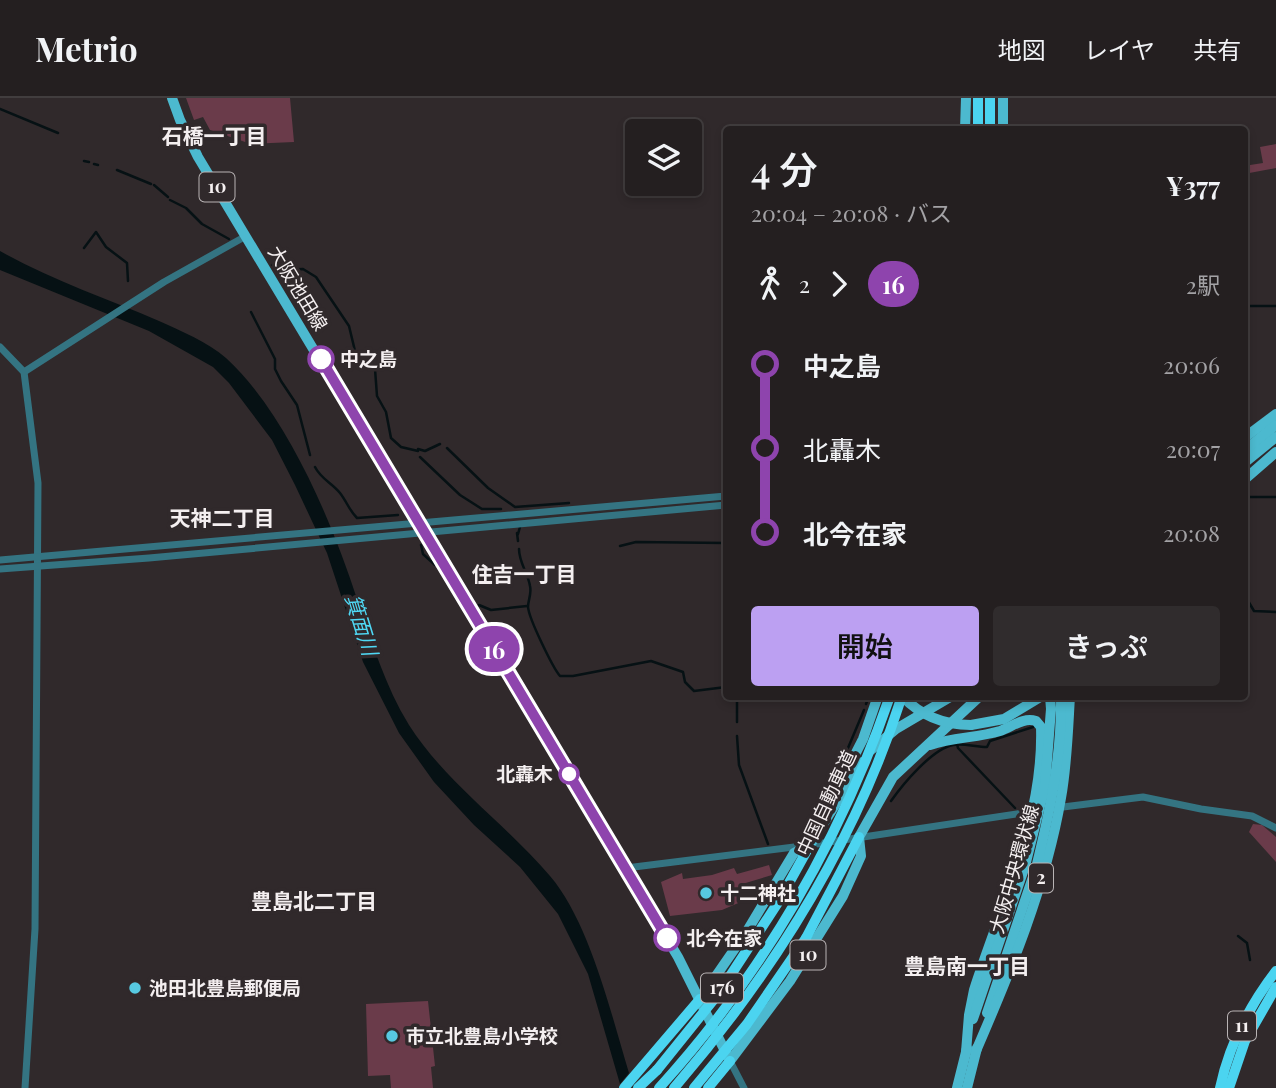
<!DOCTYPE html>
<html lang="ja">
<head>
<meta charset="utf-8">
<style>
  body { margin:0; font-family:"Playfair Display","Noto Sans JP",serif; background:#302c2d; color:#f1f3f6; height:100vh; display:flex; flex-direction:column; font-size:26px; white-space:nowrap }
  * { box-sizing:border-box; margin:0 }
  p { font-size:23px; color:#a3a2a5 }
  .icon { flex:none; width:38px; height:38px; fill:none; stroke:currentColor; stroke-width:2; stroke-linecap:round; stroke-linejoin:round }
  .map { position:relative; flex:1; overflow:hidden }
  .side { position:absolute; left:723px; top:28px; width:525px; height:574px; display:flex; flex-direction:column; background:#241f20; border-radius:7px; box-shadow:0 4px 10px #0003,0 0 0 2px #413d3e }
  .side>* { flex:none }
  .badge { padding:0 14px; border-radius:23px; font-size:24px; line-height:46px }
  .controls { position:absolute; left:625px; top:21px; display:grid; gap:14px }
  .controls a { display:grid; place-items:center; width:77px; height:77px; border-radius:7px; background:#241f20; box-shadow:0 4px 10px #0003,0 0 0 2px #413d3e; font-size:35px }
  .map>.badge { position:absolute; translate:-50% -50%; box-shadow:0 0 0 4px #fff }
  .legs { display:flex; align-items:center; gap:10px; height:77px; padding:0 28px; font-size:23px }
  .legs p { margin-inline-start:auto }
  .headline { display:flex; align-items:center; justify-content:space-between; height:119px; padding:0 28px }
  h1 { font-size:38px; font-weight:600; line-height:52px }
  .cta { display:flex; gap:14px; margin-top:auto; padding:14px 28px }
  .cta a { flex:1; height:80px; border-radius:7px; background:#bca0f2; color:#111; font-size:28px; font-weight:600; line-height:80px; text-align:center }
  .cta a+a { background:#302c2d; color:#f1f3f6 }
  ul { padding:0 28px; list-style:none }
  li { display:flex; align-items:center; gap:24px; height:84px; font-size:26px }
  li i { display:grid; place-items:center; width:10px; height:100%; margin:0 9px; background:currentColor }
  li i::after { content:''; width:18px; height:18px; margin:-9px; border:5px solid; border-radius:50%; background:#241f20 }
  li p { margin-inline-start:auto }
  li:first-child i { background:linear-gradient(#0000 50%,currentColor 0) }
  li:last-child i { background:linear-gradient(currentColor 50%,#0000 0) }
  header { display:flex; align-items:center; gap:42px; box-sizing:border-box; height:98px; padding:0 35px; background:#241f20; border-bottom:2px solid #413d3e }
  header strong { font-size:33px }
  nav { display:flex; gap:38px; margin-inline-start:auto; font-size:24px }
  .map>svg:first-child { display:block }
</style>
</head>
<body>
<header>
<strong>Metrio</strong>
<nav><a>地図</a><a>レイヤ</a><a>共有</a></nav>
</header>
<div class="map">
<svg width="1276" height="990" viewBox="0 0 1276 990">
  <rect width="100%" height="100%" fill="#30292b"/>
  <g fill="#6a3b4a">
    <polygon points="186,0 290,0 294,44 251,46 210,32 203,19 194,22"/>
    <polygon points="1276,46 1276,70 1244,76 1244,58 1248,57 1250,67 1263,65 1260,49"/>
    <polygon points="1253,726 1262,727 1276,739 1276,764 1249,734"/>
    <polygon points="769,767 772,777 739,787 743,803 722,812 670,818 661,784 682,775 683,781 712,777 734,770 737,776"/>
    <polygon points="428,903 435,968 431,969 433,990 391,990 390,977 368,978 366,906"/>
  </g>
  <path fill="#061114" d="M 0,153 C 51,182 106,200 159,223 C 181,233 208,244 226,260 C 287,316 332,424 357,501 C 372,544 385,588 409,627 C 446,685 506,726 550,778 C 590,825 611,916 629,975 L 620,986 L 588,876 L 558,816 L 520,769 L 474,727 L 434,684 L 399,635 L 363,564 L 327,455 L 295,387 L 272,342 L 229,285 L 213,269 L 149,233 L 0,172 Z"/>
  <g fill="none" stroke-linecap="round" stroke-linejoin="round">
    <g stroke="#061114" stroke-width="2.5">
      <polyline points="0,11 58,35"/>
      <polyline points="84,63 89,64"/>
      <polyline points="94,66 98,67"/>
      <polyline points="117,72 151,86"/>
      <polyline points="154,87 168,99"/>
      <polyline points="170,102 186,110 202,126 229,141"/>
      <polyline points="84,150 96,134 106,149 127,165 128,183"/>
      <polyline points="272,167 281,172 303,171 316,179 349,228 355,253 366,262"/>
      <polyline points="1246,208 1276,208"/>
      <polyline points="251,214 275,261 275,271 281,283 297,307 310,357"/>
      <polyline points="370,265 375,271 377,298 386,314 391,340 401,349 418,353"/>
      <polyline points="447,350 488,390 515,409 569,405"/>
      <polyline points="418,351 425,353 440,346"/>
      <polyline points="420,359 460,397 482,411 501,411"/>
      <path d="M 315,369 C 321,381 332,385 340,395 C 347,404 349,412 357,420 L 398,417"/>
      <polyline points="1244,399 1276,399"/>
      <polyline points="517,435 518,443"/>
      <polyline points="518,436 520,429"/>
      <polyline points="421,447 423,456 435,467"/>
      <polyline points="620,448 636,444 726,445"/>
      <path d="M 519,451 C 519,465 528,475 530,488 C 532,495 528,502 528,509 C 529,521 553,570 560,578 L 573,578 L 651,563 L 683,574 L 685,584 L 694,593 L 726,589"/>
      <polyline points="1244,496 1254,513 1276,514"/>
      <polyline points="479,507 491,512 527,508"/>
      <polyline points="737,598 737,624"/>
      <polyline points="866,606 869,598"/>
      <polyline points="737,638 739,667 768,746"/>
      <polyline points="957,646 958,650 1015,710"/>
      <polyline points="840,669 864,612"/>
      <path d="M 891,703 C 903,686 932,651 953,647 C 963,645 976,649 987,649 L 990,643 L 1033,629"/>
      <polyline points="1238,838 1247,845 1250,862"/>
    </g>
    <g stroke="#347482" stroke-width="7">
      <polyline points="0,249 24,274 38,385 35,831 25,990"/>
      <polyline points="24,274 164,184 246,138"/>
      <polyline points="0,462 726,398"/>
      <polyline points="0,471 149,460 726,407"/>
      <polyline points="1055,710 1143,699 1201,711 1252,718 1276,730"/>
      <polyline points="626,770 810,747 1036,713"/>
      <polyline points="730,963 744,990"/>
    </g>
    <g stroke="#4cb9cf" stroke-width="10">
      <polyline points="172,0 180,22 198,59 678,859 730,963 790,883 843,798 861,758 859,739 893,679 980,598"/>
      <polyline points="965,32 966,0"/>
      <polyline points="1003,32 1003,0"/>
      <polyline points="1244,340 1276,316"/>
      <polyline points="1244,353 1276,327"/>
      <polyline points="1244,365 1276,339"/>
      <polyline points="1244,382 1276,354"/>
      <polyline points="1050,598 1051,611"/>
      <polyline points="971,627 1004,621 1042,598"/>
      <path d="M 930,647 C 953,639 977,640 1000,633 C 1012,629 1023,619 1036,623 L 1041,629 C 1044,721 1001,807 974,892 L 969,917 L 966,954"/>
      <polyline points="871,652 896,631 952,598"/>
      <polyline points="841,684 863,641 878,598"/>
      <polyline points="700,901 747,833 794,755 810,747 862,664"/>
      <polyline points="987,915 1036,770"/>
      <polyline points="973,921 1025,768"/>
      <path d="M 976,953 C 1011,872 1046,788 1061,700 C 1067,667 1068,632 1070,598"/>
      <polyline points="957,990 967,950"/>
      <polyline points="967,990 977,950"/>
    </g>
    <g stroke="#4bd4f0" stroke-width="10">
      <polyline points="990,0 990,32"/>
      <polyline points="978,32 978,0"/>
      <polyline points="779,803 810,747"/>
      <polyline points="806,840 859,739"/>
      <polyline points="624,990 700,901"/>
      <polyline points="638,990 657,972"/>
      <polyline points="708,990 730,963"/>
      <path d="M 1220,990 C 1229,947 1250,907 1276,873"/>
      <polyline points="1229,990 1245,943 1276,889"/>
    </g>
    <g stroke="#4cb9cf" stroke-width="10">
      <path d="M 902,598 C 921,618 944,627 971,627"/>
      <polyline points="1025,768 1045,688 1051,611"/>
      <path d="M 1036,770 C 1050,713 1062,657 1061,598"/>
    </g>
    <g stroke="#4bd4f0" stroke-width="10">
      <polyline points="657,972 719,895 779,803"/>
      <path d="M 659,990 C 762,877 840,743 890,598"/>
      <path d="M 674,990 C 774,874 855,745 902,598"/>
      <polyline points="694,990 747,926 806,840"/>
    </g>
  </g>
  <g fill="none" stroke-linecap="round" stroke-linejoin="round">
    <defs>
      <polyline id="line-1" points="321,261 667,840"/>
    </defs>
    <use href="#line-1" stroke="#fff" stroke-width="16"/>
    <use href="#line-1" stroke="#8e44ad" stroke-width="10"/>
  </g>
  <g fill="#fff" stroke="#8e44ad" stroke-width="3.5">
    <circle cx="321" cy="261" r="12"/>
    <circle cx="569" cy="676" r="9"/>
    <circle cx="667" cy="840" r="12"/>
  </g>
  <g fill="#57c9e1" stroke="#30292b" stroke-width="2.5">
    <circle cx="706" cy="795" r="7"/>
    <circle cx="135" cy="890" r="7"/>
    <circle cx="392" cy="938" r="7"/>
  </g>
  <g text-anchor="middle" stroke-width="7" stroke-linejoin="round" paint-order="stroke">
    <g fill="#30292b" stroke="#b9b4b5" stroke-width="2">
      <rect x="199.5" y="74.5" width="35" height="29" rx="5"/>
      <rect x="1029" y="765.5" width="24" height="29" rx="5"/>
      <rect x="790.5" y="842.5" width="35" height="29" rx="5"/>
      <rect x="701" y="875.5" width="42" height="29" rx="5"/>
      <rect x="1228" y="913.5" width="28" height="29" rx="5"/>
    </g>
    <g font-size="18" font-weight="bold" fill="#f4eff0">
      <text x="217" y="95">10</text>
      <text x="1041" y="786">2</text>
      <text x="808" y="863">10</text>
      <text x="722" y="896">176</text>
      <text x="1242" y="934">11</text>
    </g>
    <g font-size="19" fill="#f4eff0" stroke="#30292b">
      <text transform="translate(298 190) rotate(59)" y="7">大阪池田線</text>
      <text transform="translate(826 705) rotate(-65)" y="7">中国自動車道</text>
      <text transform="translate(1014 771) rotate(-74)" y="7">大阪中央環状線</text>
    </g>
    <g font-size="19" font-weight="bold" fill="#f4eff0" stroke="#30292b" text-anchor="start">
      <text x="340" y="268">中之島</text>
      <text x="553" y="683" text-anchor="end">北轟木</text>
      <text x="686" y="847">北今在家</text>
    </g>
    <g font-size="19" font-weight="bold" fill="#f4eff0" stroke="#30292b" text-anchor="start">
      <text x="720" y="802">十二神社</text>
      <text x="149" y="897">池田北豊島郵便局</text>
      <text x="406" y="945">市立北豊島小学校</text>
    </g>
    <g font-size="21" font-weight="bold" fill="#f4eff0" stroke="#30292b">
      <text x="214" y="46">石橋一丁目</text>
      <text x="222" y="428">天神二丁目</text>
      <text x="524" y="484">住吉一丁目</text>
      <text x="314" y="811">豊島北二丁目</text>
      <text x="967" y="876">豊島南一丁目</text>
    </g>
    <g font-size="21" font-style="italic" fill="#4fd8f4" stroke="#30292b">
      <text transform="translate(361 527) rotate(73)" y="7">箕面川</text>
    </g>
  </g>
</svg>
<div class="controls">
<a><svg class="icon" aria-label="layers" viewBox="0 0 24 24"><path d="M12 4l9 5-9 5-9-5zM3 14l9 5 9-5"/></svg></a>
</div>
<b class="badge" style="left:494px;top:551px;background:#8e44ad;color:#fff">16</b>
<section class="side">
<div class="headline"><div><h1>4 分</h1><p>20:04 – 20:08 · バス</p></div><b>¥377</b></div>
<div class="legs"><svg class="icon" aria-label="walk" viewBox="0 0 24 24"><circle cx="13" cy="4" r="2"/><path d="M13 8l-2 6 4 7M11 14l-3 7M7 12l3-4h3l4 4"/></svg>2<svg class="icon" aria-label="forward" viewBox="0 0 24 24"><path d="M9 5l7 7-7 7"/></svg><b class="badge" style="background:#8e44ad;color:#fff">16</b><p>2駅</p></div>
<ul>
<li><i style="color:#8e44ad"></i><b>中之島</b><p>20:06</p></li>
<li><i style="color:#8e44ad"></i><span>北轟木</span><p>20:07</p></li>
<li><i style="color:#8e44ad"></i><b>北今在家</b><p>20:08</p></li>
</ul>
<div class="cta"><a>開始</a><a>きっぷ</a></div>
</section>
</div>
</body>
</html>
